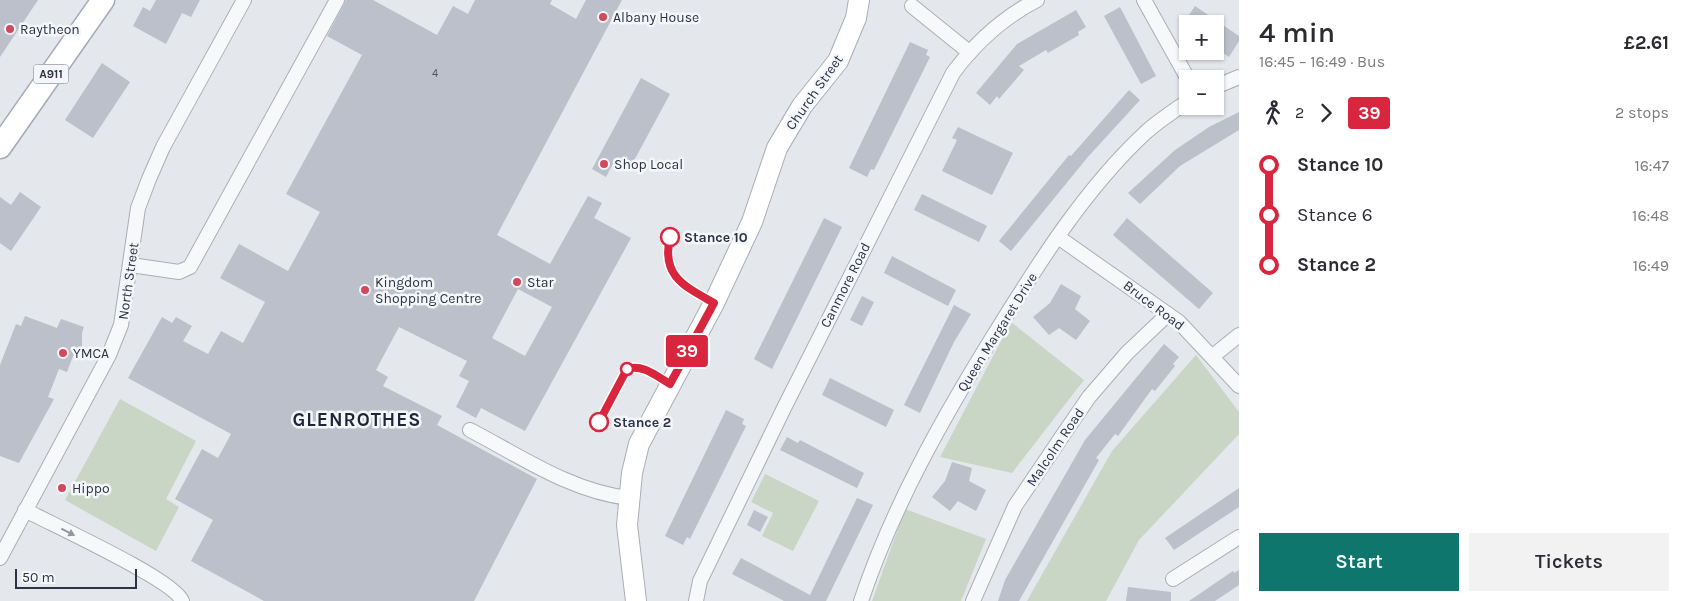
<!DOCTYPE html>
<html lang="en">
<head>
<meta charset="utf-8">
<style>
  body { margin:0; font-family:Karla,sans-serif; background:#f2f2f3; color:#2b2b33; height:100vh; display:flex; flex-direction:column; font-size:19px; white-space:nowrap }
  * { box-sizing:border-box; margin:0 }
  p { font-size:16px; color:#7c7c81 }
  .icon { flex:none; width:28px; height:28px; fill:none; stroke:currentColor; stroke-width:2; stroke-linecap:round; stroke-linejoin:round }
  .map { position:relative; flex:1; overflow:hidden }
  .panel { display:flex; flex-direction:column; background:#fff; width:450px }
  .panel>* { flex:none }
  .badge { padding:0 10px; border-radius:4px; font-size:18px; line-height:32px }
  .tools { position:absolute; left:1179px; top:15px; display:grid; gap:10px }
  .tools a { display:grid; place-items:center; width:45px; height:45px; border-radius:0px; background:#fff; box-shadow:0 1px 4px #0004; font-size:25px }
  .scale { position:absolute; left:15px; bottom:12px; width:122px; box-sizing:border-box; padding-left:5px; border:2px solid #2b3445; border-top:0; font-size:14px; line-height:18px; white-space:nowrap; color:#2b3445; -webkit-text-stroke:4px #f4f6f9; paint-order:stroke }
  .map>.badge { position:absolute; translate:-50% -50%; box-shadow:0 0 0 2px #fff }
  .legs { display:flex; align-items:center; gap:8px; height:55px; padding:0 20px; font-size:16px }
  .legs p { margin-inline-start:auto }
  .summary { display:flex; align-items:center; justify-content:space-between; height:85px; padding:0 20px }
  h1 { font-size:28px; font-weight:600; line-height:38px }
  .primary-button { display:flex; gap:10px; margin-top:auto; padding:10px 20px }
  .primary-button a { flex:1; height:58px; border-radius:0px; background:#0f766e; color:#fff; font-size:20px; font-weight:600; line-height:58px; text-align:center }
  .primary-button a+a { background:#f2f2f3; color:#2b2b33 }
  ul { padding:0 20px; list-style:none }
  li { display:flex; align-items:center; gap:18px; height:50px; font-size:19px }
  li i { display:grid; place-items:center; width:8px; height:100%; margin:0 6px; background:currentColor }
  li i::after { content:''; width:12px; height:12px; margin:-6px; border:4px solid; border-radius:50%; background:#fff }
  li p { margin-inline-start:auto }
  li:first-child i { background:linear-gradient(#0000 50%,currentColor 0) }
  li:last-child i { background:linear-gradient(currentColor 50%,#0000 0) }
  main { display:flex; flex:1; min-height:0 }
  .map>svg:first-child { display:block }
</style>
</head>
<body>
<main>
<div class="map">
<svg width="1239" height="601" viewBox="0 0 1239 601">
  <rect width="100%" height="100%" fill="#e4e7ec"/>
  <g fill="#c9d6c5">
    <polygon points="1011,322 1084,380 1012,473 940,457"/>
    <polygon points="1196,355 1239,412 1239,434 1139,540 1106,601 1027,601 1112,451"/>
    <polygon points="120,399 196,441 166,499 179,507 156,551 65,500"/>
    <polygon points="765,474 819,501 793,551 762,536 773,513 751,502"/>
    <polygon points="905,509 986,539 961,601 872,601"/>
  </g>
  <g fill="#bbc0ca" fill-rule="evenodd">
    <polygon points="0,0 38,0 0,57"/>
    <polygon points="156,0 200,0 191,17 182,13 166,44 133,26 143,7 150,11"/>
    <path d="M 346,0 L 373,0 L 437,35 L 453,6 L 468,14 L 475,0 L 552,0 L 550,4 L 576,19 L 586,0 L 622,0 L 497,235 L 550,264 L 588,196 L 602,203 L 594,218 L 631,238 L 525,431 L 481,408 L 476,418 L 456,407 L 469,381 L 459,376 L 467,361 L 399,327 L 376,370 L 388,377 L 383,386 L 442,416 L 437,425 L 537,479 L 474,601 L 264,601 L 191,561 L 213,520 L 175,499 L 202,449 L 218,458 L 231,434 L 128,378 L 162,317 L 172,323 L 176,317 L 192,326 L 183,341 L 208,354 L 221,331 L 243,343 L 265,302 L 220,278 L 239,244 L 288,271 L 320,212 L 286,194 L 362,55 L 327,36 ZM 518,289 L 552,307 L 525,356 L 492,338 Z"/>
    <polygon points="1195,6 1239,36 1239,41 1229,57 1215,47 1215,24 1183,24"/>
    <polygon points="1120,7 1156,76 1141,84 1104,16"/>
    <polygon points="1076,10 1086,27 1078,32 1079,35 1048,53 1046,50 1019,66 1024,70 999,99 997,96 990,105 976,93 1017,44"/>
    <polygon points="910,42 928,50 926,55 930,57 874,170 871,169 867,177 849,168"/>
    <polygon points="102,63 130,82 93,138 65,120"/>
    <polygon points="641,78 670,94 630,168 615,160 606,177 592,169"/>
    <polygon points="1129,90 1140,100 1087,158 1011,251 999,241 1069,155 1071,156"/>
    <polygon points="1239,112 1239,130 1180,166 1140,204 1128,193 1175,150 1209,127"/>
    <polygon points="958,127 1013,153 992,195 942,171 957,140 952,138"/>
    <polygon points="20,192 41,207 11,251 0,243 0,197 11,205"/>
    <polygon points="922,194 987,226 979,242 914,210"/>
    <polygon points="824,218 842,227 772,369 754,359"/>
    <polygon points="1127,218 1213,293 1199,309 1113,235"/>
    <polygon points="892,256 956,290 948,306 884,273"/>
    <polygon points="1061,284 1081,296 1075,309 1090,321 1076,340 1059,328 1049,335 1033,317 1050,303"/>
    <polygon points="862,296 874,302 862,326 850,320"/>
    <polygon points="954,305 971,314 954,342 920,413 904,405"/>
    <polygon points="25,316 57,328 61,319 84,327 82,333 82,355 73,356 67,372 59,369 48,397 54,399 19,463 0,456 0,365 16,324 21,326"/>
    <polygon points="1164,344 1179,357 1173,364 1175,366 1155,391 1152,389 1118,436 1115,434 1096,458 1099,460 1019,601 998,601 1005,580 1085,440"/>
    <polygon points="830,378 894,410 886,427 822,395"/>
    <polygon points="726,410 744,419 742,424 746,426 690,539 687,537 683,545 665,536"/>
    <polygon points="787,437 798,443 800,440 864,473 857,488 780,450"/>
    <polygon points="952,462 972,468 969,481 986,490 976,511 958,501 950,511 932,497 945,481"/>
    <polygon points="1239,488 1239,507 1174,550 1165,538"/>
    <polygon points="857,498 873,505 826,601 784,601 732,574 741,558 810,595"/>
    <polygon points="754,510 768,517 760,532 747,525"/>
    <polygon points="1239,570 1239,585 1215,601 1189,601 1233,571 1234,573"/>
    <polygon points="1128,587 1171,592 1171,601 1126,601"/>
  </g>
  <g fill="none" stroke-linecap="round" stroke-linejoin="round">
    <defs>
      <g id="street">
        <polyline points="1144,0 1188,79"/>
        <polyline points="912,6 969,52"/>
        <polyline points="1215,87 1239,77"/>
        <polyline points="1058,237 1179,322 1239,386"/>
        <polyline points="131,265 179,272 190,267 337,0"/>
        <polyline points="1213,356 1239,335"/>
        <path d="M 470,430 C 520,456 572,492 629,498"/>
        <path d="M 25,510 C 51,524 175,580 182,601"/>
        <polyline points="0,558 109,355 121,325 138,208 149,179 163,147 244,0"/>
        <polyline points="1173,579 1239,537"/>
        <path d="M 696,601 L 700,581 L 784,408 L 953,73 C 976,42 1002,18 1037,0"/>
        <path d="M 861,601 C 893,506 942,419 994,335 C 1038,264 1084,190 1145,133 C 1158,121 1174,111 1188,101"/>
        <polyline points="973,601 1015,506 1065,432 1089,397 1127,353 1168,314"/>
      </g>
      <polyline id="secondary" points="636,601 627,525 632,473 639,444 714,303 752,222 777,148 802,106 838,61 856,18 859,0"/>
      <polyline id="primary" points="0,147 103,0"/>
    </defs>
    <use href="#street" stroke="#a9aeb7" stroke-width="16"/>
    <use href="#secondary" stroke="#a9aeb7" stroke-width="22"/>
    <use href="#primary" stroke="#a3abb8" stroke-width="25"/>
    <use href="#street" stroke="#f7f8fa" stroke-width="14"/>
    <use href="#secondary" stroke="#fff" stroke-width="20"/>
    <use href="#primary" stroke="#fff" stroke-width="22"/>
  </g>
  <defs><path id="oneway-solid" d="M-6-.8H1V-3.2L6.5 0L1 3.2V.8H-6Z" transform="scale(1.25)"/></defs>
  <use fill="#9196a0" href="#oneway-solid" transform="translate(68 532) rotate(27)"/>
  <g fill="none" stroke-linecap="round" stroke-linejoin="round">
    <defs>
      <path id="line-1" d="M 599,422 L 627,369 C 643,364 656,376 670,384 L 714,303 C 684,286 661,276 670,237"/>
    </defs>
    <use href="#line-1" stroke="#fff" stroke-width="11"/>
    <use href="#line-1" stroke="#d7263d" stroke-width="8"/>
  </g>
  <g fill="#d1495b" stroke="#f4f6f9" stroke-width="2">
    <circle cx="603" cy="17" r="5"/>
    <circle cx="10" cy="29" r="5"/>
    <circle cx="604" cy="164" r="5"/>
    <circle cx="517" cy="282" r="5"/>
    <circle cx="365" cy="290" r="5"/>
    <circle cx="63" cy="353" r="5"/>
    <circle cx="62" cy="488" r="5"/>
  </g>
  <g fill="#fff" stroke="#d7263d" stroke-width="2.5">
    <circle cx="670" cy="237" r="9"/>
    <circle cx="627" cy="369" r="6"/>
    <circle cx="599" cy="422" r="9"/>
  </g>
  <g text-anchor="middle" stroke-width="5" stroke-linejoin="round" paint-order="stroke">
    <g font-size="11" fill="#4f5766">
      <text x="435" y="77">4</text>
    </g>
    <rect fill="#f4f6f9" stroke="#676e7b" stroke-width="1" x="33.5" y="64.5" width="35" height="19" rx="4"/>
    <g font-size="12" font-weight="bold" fill="#2b3445">
      <text x="51" y="78">A911</text>
    </g>
    <g font-size="14" fill="#2b3445" stroke="#f4f6f9" text-anchor="start">
      <text x="613" y="22">Albany House</text>
      <text x="20" y="34">Raytheon</text>
      <text x="614" y="169">Shop Local</text>
      <text x="375" y="287">Kingdom<tspan x="375" dy="16">Shopping Centre</tspan></text>
      <text x="527" y="287">Star</text>
      <text x="73" y="358">YMCA</text>
      <text x="72" y="493">Hippo</text>
    </g>
    <g font-size="14" fill="#2b3445" stroke="#f4f6f9">
      <text transform="translate(814 92) rotate(-55)" y="5">Church Street</text>
      <text transform="translate(128 281) rotate(-82)" y="5">North Street</text>
      <text transform="translate(845 285) rotate(-63)" y="5">Canmore Road</text>
      <text transform="translate(1154 305) rotate(37)" y="5">Bruce Road</text>
      <text transform="translate(997 332) rotate(-58)" y="5">Queen Margaret Drive</text>
      <text transform="translate(1055 447) rotate(-56)" y="5">Malcolm Road</text>
    </g>
    <g font-size="14" font-weight="bold" fill="#2b3445" stroke="#f4f6f9" text-anchor="start">
      <text x="684" y="242">Stance 10</text>
      <text x="613" y="427">Stance 2</text>
    </g>
    <g font-size="19" font-weight="bold" letter-spacing="1" fill="#1d2536" stroke="#f4f6f9">
      <text x="357" y="426">GLENROTHES</text>
    </g>
  </g>
</svg>
<div class="tools">
<a>+</a>
<a>−</a>
</div>
<div class="scale">50 m</div>
<b class="badge" style="left:687px;top:351px;background:#d7263d;color:#fff">39</b>
</div>
<section class="panel">
<div class="summary"><div><h1>4 min</h1><p>16:45 – 16:49 · Bus</p></div><b>£2.61</b></div>
<div class="legs"><svg class="icon" aria-label="walk" viewBox="0 0 24 24"><circle cx="13" cy="4" r="2"/><path d="M13 8l-2 6 4 7M11 14l-3 7M7 12l3-4h3l4 4"/></svg>2<svg class="icon" aria-label="forward" viewBox="0 0 24 24"><path d="M9 5l7 7-7 7"/></svg><b class="badge" style="background:#d7263d;color:#fff">39</b><p>2 stops</p></div>
<ul>
<li><i style="color:#d7263d"></i><b>Stance 10</b><p>16:47</p></li>
<li><i style="color:#d7263d"></i><span>Stance 6</span><p>16:48</p></li>
<li><i style="color:#d7263d"></i><b>Stance 2</b><p>16:49</p></li>
</ul>
<div class="primary-button"><a>Start</a><a>Tickets</a></div>
</section>
</main>
</body>
</html>
